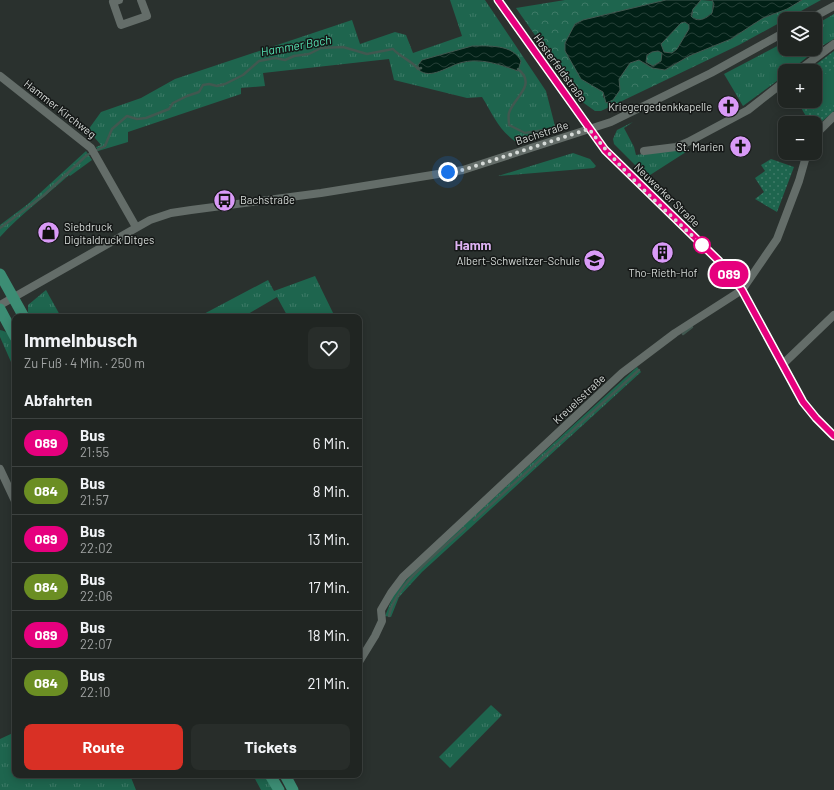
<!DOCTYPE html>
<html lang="de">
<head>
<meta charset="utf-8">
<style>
  body { margin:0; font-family:Barlow,sans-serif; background:#282d2a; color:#f1f3f6; height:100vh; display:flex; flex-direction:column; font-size:15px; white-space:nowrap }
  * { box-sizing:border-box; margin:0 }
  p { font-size:13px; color:#a2a5a5 }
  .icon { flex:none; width:22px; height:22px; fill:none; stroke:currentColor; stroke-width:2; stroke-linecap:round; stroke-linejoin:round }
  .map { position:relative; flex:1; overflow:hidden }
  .side { position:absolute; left:12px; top:314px; width:350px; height:464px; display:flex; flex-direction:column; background:#202522; border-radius:8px; box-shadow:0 2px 10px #0003,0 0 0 1px #3d4240 }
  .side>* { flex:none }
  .badge { padding:0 8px; border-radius:13px; font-size:14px; line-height:26px }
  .controls { position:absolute; left:778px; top:12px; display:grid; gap:8px }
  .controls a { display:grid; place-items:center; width:44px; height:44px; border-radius:8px; background:#202522; box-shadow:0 2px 10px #0003,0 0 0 1px #3d4240; font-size:20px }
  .you { position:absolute; width:20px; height:20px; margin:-10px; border:3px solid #fff; border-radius:50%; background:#1a73e8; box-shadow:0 0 0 6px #1a73e833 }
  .map>.badge { position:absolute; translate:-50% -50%; box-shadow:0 0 0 2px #fff }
  h2 { padding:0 12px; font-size:15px; line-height:36px }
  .round { display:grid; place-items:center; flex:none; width:42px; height:42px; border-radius:8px; background:#282d2a }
  .summary { display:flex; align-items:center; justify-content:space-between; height:68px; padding:0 12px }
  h1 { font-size:19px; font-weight:700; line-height:30px }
  .action { display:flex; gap:8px; margin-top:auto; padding:8px 12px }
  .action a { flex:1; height:46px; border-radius:8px; background:#d93025; color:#fff; font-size:16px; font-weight:700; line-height:46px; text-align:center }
  .action a+a { background:#282d2a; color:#f1f3f6 }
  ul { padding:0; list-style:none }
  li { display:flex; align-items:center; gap:12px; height:48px; padding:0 12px; border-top:1px solid #3d4240 }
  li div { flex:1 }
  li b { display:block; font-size:15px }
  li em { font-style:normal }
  li .badge { min-width:44px; font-weight:700; text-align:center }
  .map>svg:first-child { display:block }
</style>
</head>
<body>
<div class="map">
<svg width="834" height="790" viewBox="0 0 834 790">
  <defs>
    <pattern id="grass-tufts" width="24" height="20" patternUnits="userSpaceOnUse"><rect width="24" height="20" fill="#1e654e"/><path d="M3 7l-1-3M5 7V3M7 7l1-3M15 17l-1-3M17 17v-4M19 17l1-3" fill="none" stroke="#3e7a67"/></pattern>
    <pattern id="forest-crowns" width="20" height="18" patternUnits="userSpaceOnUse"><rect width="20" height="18" fill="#1e654e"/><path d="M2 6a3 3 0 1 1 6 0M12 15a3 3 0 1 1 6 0" fill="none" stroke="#3e7a67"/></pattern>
    <pattern id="park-dots" width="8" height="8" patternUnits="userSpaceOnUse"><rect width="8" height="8" fill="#1e654e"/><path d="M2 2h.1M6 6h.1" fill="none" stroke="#3e7a67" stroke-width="1.8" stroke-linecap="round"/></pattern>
    <pattern id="water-waves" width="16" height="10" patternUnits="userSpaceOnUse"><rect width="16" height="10" fill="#012016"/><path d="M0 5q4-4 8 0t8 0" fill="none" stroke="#254037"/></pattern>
  </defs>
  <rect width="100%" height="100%" fill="#2a312e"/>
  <g fill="url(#grass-tufts)" fill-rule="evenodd">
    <path d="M 450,0 L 485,0 L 546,91 L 556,130 L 516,142 C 497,128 494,116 482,97 L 467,98 L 394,80 L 389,59 L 263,73 L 265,86 L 241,88 L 241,94 L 128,132 L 128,142 L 98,151 L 96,147 L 101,145 L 88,130 L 101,112 L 141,98 L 175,79 L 352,20 L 360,44 L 395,32 L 406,35 L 413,53 L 462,36 ZM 498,47 L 518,71 C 501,65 480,57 461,63 C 449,66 438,73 425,73 Z"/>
    <polygon points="834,14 834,39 817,49 790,71 785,71 785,75 743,106 724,74 785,42 785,49 815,49 815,25"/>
    <polygon points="633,122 624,128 634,147 636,155 677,149 686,152 647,177 614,144 613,139 617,130"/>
    <path d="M 86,151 L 92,160 L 70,176 L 69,175 C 46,196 21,214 0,237 L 0,225 L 28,204 Z"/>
    <polygon points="573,153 590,159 596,166 594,168 498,176"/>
    <polygon points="315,276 335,317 288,317 277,297 243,317 198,317 268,280 274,291"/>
    <polygon points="46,290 61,317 31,317 28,313 28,305"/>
    <path d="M 0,330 C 17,332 15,358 15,371 L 0,337 Z"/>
    <polygon points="637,367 641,372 422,572 399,597 391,617 385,616 394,594 417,568"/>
    <polygon points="491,705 502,715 450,768 439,757"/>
    <polygon points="15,732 15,775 130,775 136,790 0,790 0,739"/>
    <polygon points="253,775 265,775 274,790 261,790"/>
  </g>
  <g fill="url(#forest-crowns)">
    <polygon points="565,0 666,0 583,20 575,24 581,79 603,92 603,98 619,79 630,63 639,60 652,68 665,70 689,56 731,39 763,18 787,9 802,0 821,0 739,45 601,111 595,111 581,101 516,8"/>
    <polygon points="701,0 713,1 712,13 702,20 692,18 693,9"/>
    <polygon points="685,22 689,25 689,29 677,49 672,53 664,52 661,44 681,23"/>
    <polygon points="658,51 662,52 661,61 653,66 646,62 647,56 652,52"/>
  </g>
  <g fill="url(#park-dots)">
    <polygon points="834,51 834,111 819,124 815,129 815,123 810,123 797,101 815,101 815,71 807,71"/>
    <polygon points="771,159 794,167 777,212 755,199 764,192 755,178 765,171 761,165"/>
  </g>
  <polygon fill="#1e654e" points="834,68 834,101 816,114 807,101 815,101 815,81"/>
  <g fill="url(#water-waves)" stroke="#415850" fill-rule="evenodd">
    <path d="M 666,0 L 701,0 L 693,9 L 691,16 C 697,23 706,19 712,13 L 714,4 L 712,0 L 802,0 L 787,9 L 763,18 L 731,39 L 689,56 L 665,70 L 652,68 L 639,60 L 630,63 L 619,79 L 620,90 L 613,100 L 606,103 L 603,92 L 581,79 L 565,51 L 565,43 L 575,24 L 583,20 ZM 685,22 L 689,25 L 689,29 L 677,49 L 672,53 L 664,52 L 661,44 L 681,23 ZM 658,51 L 662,53 L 661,61 L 653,66 L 646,62 L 647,55 L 652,52 Z"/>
    <path d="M 472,46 C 488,46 513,44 521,61 L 518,71 C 501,65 480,57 460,63 C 449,66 430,80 419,70 L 418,65 L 422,60 Z"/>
  </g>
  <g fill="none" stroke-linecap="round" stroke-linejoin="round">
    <g stroke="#415850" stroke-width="2.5">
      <path d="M 518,69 C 538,85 513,98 509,113 C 508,116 509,122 509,125 L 525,133 L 544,130"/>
      <path d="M 0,228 L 43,196 L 87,155 L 105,146 L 112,129 L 127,116 L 137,119 L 146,118 L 169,109 L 173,103 L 187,96 L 199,92 L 203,85 L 209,84 L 217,86 L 225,84 L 243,75 L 259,61 L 275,58 L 285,60 L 294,56 L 309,54 L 321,48 L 343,47 L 367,54 L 393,49 C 400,57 411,60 418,69 L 421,68"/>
      <polyline points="683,334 692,327"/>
      <polyline points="474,520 639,370"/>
      <path d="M 389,616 C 395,584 441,550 465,528"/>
    </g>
    <g stroke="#646d69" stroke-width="8">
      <polyline points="119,0 113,2 121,25 147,16 141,0"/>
      <polyline points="498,0 605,150 719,261 742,290 803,402 816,418 834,436"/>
      <polyline points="810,19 834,6"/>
      <polyline points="798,71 834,44"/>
      <polyline points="0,76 91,148 136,227"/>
      <polyline points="815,135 834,116"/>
      <polyline points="644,151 676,147 688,142 748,110 785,81"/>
      <polyline points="0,305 150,220 171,213 191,210 321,193 463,170 611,122 711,73 785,32"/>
      <polyline points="783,364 834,315"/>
      <polyline points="0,469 15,501"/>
      <polyline points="359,662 375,636 382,621 381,610 391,593 403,577 622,373 675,333 742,290 777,239 799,181 807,153"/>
    </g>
    <g stroke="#3c8d74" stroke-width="11">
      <polyline points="0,274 24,317"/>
      <polyline points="0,309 15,337"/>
      <polyline points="270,775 279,790"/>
      <polyline points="285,775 293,790"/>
    </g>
  </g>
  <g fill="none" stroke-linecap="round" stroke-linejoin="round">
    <defs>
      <polyline id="line" points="498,0 605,150 719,261 742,290 803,402 816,418 834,436"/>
    </defs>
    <use href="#line" stroke="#fff" stroke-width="9"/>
    <use href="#line" stroke="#e6007e" stroke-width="6"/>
    <path stroke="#d5dad7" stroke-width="4" stroke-dasharray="0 7.2" d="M 448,172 L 463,170 L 589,129 C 622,172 663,208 702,245"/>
  </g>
  <defs>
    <symbol id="church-disc" viewBox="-11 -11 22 22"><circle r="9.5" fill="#d99af7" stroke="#151817"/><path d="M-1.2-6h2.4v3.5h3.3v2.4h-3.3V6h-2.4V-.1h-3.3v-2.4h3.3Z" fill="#111"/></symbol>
    <symbol id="bus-disc" viewBox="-11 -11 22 22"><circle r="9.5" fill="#d99af7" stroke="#151817"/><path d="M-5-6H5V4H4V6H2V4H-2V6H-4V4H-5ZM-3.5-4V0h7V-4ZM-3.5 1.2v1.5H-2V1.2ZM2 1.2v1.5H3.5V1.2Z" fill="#111"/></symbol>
    <symbol id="shop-disc" viewBox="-11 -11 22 22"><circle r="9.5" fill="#d99af7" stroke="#151817"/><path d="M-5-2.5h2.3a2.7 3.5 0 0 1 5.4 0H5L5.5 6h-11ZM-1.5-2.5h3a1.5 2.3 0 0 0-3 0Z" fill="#111"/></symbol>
    <symbol id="building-disc" viewBox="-11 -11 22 22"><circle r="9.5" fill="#d99af7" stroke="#151817"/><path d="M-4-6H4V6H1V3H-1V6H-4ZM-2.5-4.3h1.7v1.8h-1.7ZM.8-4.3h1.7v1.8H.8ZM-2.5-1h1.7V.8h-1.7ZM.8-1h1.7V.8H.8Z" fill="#111"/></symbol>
    <symbol id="school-disc" viewBox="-11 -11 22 22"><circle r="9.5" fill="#d99af7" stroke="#151817"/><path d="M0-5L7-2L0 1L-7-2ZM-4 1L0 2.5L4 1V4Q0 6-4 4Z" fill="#111"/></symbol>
  </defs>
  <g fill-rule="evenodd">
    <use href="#church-disc" x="716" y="94" width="25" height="25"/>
    <use href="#church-disc" x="728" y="134" width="25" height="25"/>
    <use href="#bus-disc" x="212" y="188" width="25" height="25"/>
    <use href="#shop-disc" x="36" y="220" width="25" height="25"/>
    <use href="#building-disc" x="650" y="240" width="25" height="25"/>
    <use href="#school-disc" x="582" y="248" width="25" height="25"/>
  </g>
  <circle fill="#fff" stroke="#e6007e" stroke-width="2" cx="702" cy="245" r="8"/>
  <g text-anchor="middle" stroke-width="3" stroke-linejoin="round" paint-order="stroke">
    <g font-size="11" fill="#d5dad7" stroke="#151817">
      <text transform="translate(560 68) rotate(54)" y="4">Hosterfeldstraße</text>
      <text transform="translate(60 109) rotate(38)" y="4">Hammer Kirchweg</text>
      <text transform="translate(542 133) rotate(-18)" y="4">Bachstraße</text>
      <text transform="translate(667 195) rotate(44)" y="4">Neuwerker Straße</text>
      <text transform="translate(579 399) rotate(-43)" y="4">Kreuelsstraße</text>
    </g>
    <g font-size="11" fill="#d5dad7" stroke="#151817" text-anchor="end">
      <text x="712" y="111">Kriegergedenkkapelle</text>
      <text x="724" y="151">St. Marien</text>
      <text x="240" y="204" text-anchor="start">Bachstraße</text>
      <text x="64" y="231" text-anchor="start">Siebdruck<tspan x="64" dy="13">Digitaldruck Ditges</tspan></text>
      <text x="580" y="265">Albert-Schweitzer-Schule</text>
      <text x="663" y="277" text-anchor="middle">Tho-Rieth-Hof</text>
    </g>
    <g font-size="12" font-style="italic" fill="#56e1b2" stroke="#151817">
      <text transform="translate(296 46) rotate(-10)" y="4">Hammer Bach</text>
    </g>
    <g font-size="13" font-weight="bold" fill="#deb2f3" stroke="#151817">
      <text x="473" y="250">Hamm</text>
    </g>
  </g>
</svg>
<div class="controls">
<a><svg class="icon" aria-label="layers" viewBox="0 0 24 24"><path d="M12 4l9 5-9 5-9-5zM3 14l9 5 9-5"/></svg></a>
<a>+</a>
<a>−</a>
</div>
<div class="you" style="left:448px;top:172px"></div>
<b class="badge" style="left:729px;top:274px;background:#e6007e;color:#fff">089</b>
<section class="side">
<div class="summary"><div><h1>Immelnbusch</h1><p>Zu Fuß · 4 Min. · 250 m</p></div><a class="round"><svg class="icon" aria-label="heart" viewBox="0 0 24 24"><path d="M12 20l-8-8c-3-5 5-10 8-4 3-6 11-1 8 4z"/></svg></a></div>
<h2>Abfahrten</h2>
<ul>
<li><span class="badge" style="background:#e6007e;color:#fff">089</span><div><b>Bus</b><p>21:55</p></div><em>6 Min.</em></li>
<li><span class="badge" style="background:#6b8e23;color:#fff">084</span><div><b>Bus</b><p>21:57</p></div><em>8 Min.</em></li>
<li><span class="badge" style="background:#e6007e;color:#fff">089</span><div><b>Bus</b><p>22:02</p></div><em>13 Min.</em></li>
<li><span class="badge" style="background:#6b8e23;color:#fff">084</span><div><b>Bus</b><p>22:06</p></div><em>17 Min.</em></li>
<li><span class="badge" style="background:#e6007e;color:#fff">089</span><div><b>Bus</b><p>22:07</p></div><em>18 Min.</em></li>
<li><span class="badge" style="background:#6b8e23;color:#fff">084</span><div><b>Bus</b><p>22:10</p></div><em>21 Min.</em></li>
</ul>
<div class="action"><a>Route</a><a>Tickets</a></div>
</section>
</div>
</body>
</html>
